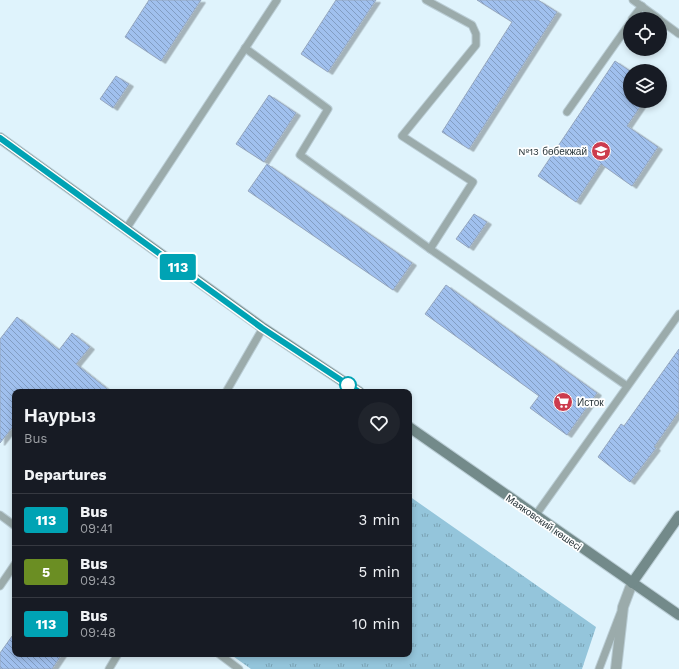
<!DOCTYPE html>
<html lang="en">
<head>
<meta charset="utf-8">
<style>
  body { margin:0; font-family:"Work Sans",sans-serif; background:#20242c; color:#f1f3f6; height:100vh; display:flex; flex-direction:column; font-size:15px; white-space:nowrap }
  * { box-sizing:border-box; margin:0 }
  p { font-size:13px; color:#9ea1a6 }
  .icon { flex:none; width:22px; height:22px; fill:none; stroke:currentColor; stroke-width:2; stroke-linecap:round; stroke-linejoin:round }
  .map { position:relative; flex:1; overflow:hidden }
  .panel { position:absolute; left:12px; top:389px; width:400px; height:268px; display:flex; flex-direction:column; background:#171b24; border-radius:8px; box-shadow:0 2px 6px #0003 }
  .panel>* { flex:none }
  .badge { padding:0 8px; border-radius:3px; font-size:14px; line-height:26px }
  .controls { position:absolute; left:623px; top:12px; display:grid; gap:8px }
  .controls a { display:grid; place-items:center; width:44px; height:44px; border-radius:50%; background:#171b24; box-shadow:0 2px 6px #0003; font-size:20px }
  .map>.badge { position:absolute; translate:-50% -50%; box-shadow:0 0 0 2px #fff }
  h2 { padding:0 12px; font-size:15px; line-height:36px }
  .round { display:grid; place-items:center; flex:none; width:42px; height:42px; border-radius:21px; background:#20242c }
  .head { display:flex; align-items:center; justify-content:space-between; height:68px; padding:0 12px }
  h1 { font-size:19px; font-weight:800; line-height:30px }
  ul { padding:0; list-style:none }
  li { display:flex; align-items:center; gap:12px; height:52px; padding:0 12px; border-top:1px solid #363941 }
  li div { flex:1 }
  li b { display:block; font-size:15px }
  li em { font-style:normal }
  li .badge { min-width:44px; font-weight:700; text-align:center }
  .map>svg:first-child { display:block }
</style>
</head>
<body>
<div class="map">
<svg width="679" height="669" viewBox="0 0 679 669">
  <defs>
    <pattern id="grass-tufts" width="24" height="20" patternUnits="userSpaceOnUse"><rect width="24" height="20" fill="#94c5db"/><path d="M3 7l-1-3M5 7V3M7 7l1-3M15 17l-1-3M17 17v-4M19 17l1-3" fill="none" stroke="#79a1b3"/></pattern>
    <pattern id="building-back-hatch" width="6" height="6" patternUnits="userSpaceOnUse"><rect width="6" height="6" fill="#a0c0ee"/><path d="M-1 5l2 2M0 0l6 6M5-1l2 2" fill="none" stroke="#829dc2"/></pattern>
    <filter id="shadow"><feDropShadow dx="4.5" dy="2.5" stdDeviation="0" flood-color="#0004"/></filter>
  </defs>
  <rect width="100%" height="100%" fill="#dff3fc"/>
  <polygon fill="url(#grass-tufts)" points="409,496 596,627 582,669 251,669 230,654 409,654"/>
  <g fill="url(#building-back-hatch)" stroke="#96a7bf" filter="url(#shadow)">
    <polygon points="149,0 201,0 161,61 125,37"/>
    <polygon points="336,0 376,0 328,72 301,54"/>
    <polygon points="477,0 538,0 557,12 469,149 442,132 512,22"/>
    <polygon points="615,61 630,71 630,101 644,101 627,126 658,147 632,186 601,164 576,202 538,176"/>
    <polygon points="116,76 129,84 113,108 100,99"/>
    <polygon points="269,95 296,113 264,162 236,144"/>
    <polygon points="267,164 412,263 393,290 248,191"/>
    <polygon points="474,214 487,222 469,248 456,239"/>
    <polygon points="446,285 597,393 567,435 530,408 539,396 425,314"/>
    <polygon points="17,317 59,350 72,333 90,347 76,364 111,392 15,392 15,424 0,443 0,339"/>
    <polygon points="679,349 679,411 654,447 656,448 630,482 598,457 621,424 624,426"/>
    <polygon points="15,632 15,654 62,654 52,669 0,669 0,653"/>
  </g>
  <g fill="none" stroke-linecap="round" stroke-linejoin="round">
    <defs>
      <g id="lane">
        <polyline points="633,0 659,19"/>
        <polyline points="632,19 642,6"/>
        <polyline points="660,20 679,34"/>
        <polyline points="245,48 328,109 300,155 430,249 473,182 402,136 476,45 476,34 472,25 426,0"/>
        <polyline points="567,112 630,23"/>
        <polyline points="126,229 277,0"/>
        <polyline points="430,249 627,386"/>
        <polyline points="226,392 263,328"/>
        <polyline points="0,515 15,526"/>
        <polyline points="535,516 679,314"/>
        <polyline points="0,586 15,564"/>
        <polyline points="219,654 239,669"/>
        <polyline points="109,669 118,654"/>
        <polyline points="599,669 620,614"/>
      </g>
      <polyline id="street" points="616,669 623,607 632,583"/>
      <g id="secondary">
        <polyline points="0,138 263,328 359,392"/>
        <polyline points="409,427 679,615"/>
        <polyline points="632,583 679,516"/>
      </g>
    </defs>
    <use href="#lane" stroke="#bacdd5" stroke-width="9"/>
    <use href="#street" stroke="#bacdd5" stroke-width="12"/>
    <use href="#secondary" stroke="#bacdd5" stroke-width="12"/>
    <use href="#lane" stroke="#9babab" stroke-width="7"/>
    <use href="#street" stroke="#9babab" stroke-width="10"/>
    <use href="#secondary" stroke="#738a8a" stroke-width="10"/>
  </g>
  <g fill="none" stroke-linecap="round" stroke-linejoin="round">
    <defs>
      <polyline id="line" points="0,138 262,328 359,392"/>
    </defs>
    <use href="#line" stroke="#fff" stroke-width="9"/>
    <use href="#line" stroke="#00a3b4" stroke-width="6"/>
  </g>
  <defs>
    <symbol id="school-disc" viewBox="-11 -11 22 22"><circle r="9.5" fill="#cc3c4e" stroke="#fff"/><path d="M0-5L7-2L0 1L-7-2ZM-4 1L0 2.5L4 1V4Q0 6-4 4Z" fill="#fff"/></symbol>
    <symbol id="supermarket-disc" viewBox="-11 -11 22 22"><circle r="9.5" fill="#cc3c4e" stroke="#fff"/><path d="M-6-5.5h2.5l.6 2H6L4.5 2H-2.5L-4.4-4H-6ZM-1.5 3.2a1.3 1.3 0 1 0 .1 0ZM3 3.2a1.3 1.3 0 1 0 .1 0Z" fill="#fff"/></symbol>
  </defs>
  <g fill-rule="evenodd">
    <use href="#school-disc" x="590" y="140" width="22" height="22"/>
    <use href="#supermarket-disc" x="552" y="391" width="22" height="22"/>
  </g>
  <circle fill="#fff" stroke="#00a3b4" stroke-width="2" cx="348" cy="385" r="8"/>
  <g text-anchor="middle" stroke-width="3.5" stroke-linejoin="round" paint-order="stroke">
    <g font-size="10" fill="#273439" stroke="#fff" text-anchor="end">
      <text x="587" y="155">№13 бөбекжай</text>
      <text x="577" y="406" text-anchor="start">Исток</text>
    </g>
    <g font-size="10" fill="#273439" stroke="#fff">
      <text transform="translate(544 522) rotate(35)" y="4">Маяковский көшесі</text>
    </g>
  </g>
</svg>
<div class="controls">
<a><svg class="icon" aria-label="locate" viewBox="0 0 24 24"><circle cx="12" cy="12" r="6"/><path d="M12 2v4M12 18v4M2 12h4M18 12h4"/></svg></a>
<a><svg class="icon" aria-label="layers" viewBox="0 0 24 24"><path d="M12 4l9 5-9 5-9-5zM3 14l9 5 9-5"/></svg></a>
</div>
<b class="badge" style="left:178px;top:267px;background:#00a3b4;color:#fff">113</b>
<section class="panel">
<div class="head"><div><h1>Наурыз</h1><p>Bus</p></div><a class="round"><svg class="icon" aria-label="heart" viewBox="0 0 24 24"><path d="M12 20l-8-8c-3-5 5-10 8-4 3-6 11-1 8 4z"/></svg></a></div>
<h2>Departures</h2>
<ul>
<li><span class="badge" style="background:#00a3b4;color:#fff">113</span><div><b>Bus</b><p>09:41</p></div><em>3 min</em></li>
<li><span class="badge" style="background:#6b8e23;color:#fff">5</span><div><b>Bus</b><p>09:43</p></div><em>5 min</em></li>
<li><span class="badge" style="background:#00a3b4;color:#fff">113</span><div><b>Bus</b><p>09:48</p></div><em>10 min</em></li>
</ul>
</section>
</div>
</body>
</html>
